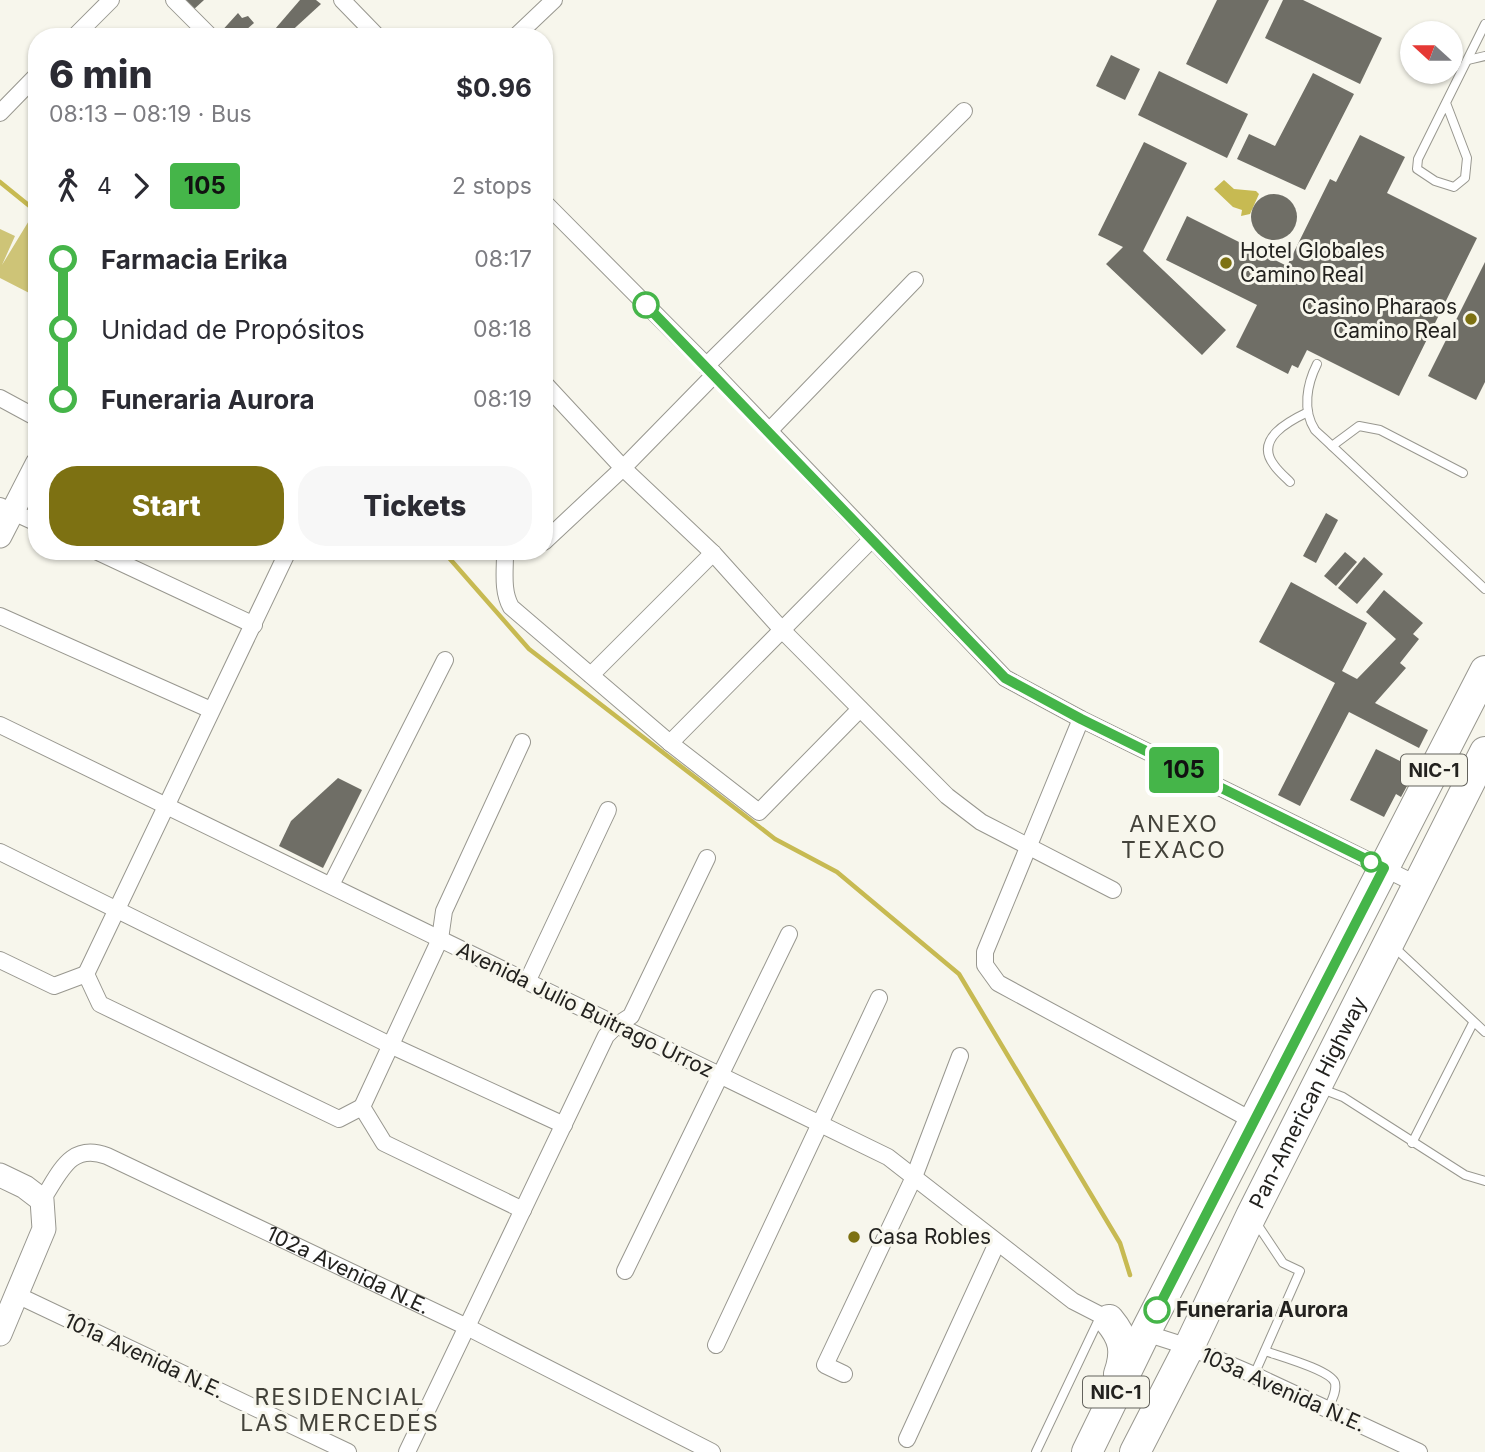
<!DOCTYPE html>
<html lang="en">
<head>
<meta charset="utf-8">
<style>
  body { margin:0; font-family:Inter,sans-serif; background:#f7f7f7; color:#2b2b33; height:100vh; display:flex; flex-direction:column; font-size:26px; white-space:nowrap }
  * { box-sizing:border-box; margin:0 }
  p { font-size:23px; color:#7c7c81 }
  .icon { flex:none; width:38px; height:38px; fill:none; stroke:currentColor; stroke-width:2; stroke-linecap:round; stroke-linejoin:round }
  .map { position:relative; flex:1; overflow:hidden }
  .sheet { position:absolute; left:28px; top:28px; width:525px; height:532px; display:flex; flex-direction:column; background:#fff; border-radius:28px; box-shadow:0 2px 5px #0004 }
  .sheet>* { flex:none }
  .badge { padding:0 14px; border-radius:5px; font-size:24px; line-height:46px }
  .needle { width:46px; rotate:291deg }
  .buttons { position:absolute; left:1400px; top:21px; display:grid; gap:14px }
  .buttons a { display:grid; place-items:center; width:63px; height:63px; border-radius:50%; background:#fff; box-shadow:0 2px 5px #0004; font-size:35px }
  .map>.badge { position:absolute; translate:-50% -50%; box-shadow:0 0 0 4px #fff }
  .legs { display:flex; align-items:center; gap:10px; height:77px; padding:0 21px; font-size:23px }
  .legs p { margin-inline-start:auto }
  .summary { display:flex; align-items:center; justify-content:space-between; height:119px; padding:0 21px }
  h1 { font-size:38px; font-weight:800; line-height:52px }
  .cta { display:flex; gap:14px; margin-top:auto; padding:14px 21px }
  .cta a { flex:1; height:80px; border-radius:28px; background:#7d7112; color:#fff; font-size:28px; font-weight:800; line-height:80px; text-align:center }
  .cta a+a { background:#f7f7f7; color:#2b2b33 }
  ul { padding:0 21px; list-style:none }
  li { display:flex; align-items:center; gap:24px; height:70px; font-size:26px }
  li i { display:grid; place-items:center; width:10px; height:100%; margin:0 9px; background:currentColor }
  li i::after { content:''; width:18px; height:18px; margin:-9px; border:5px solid; border-radius:50%; background:#fff }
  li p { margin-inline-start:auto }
  li:first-child i { background:linear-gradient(#0000 50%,currentColor 0) }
  li:last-child i { background:linear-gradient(currentColor 50%,#0000 0) }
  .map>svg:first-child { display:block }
</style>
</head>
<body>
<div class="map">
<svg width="1485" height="1452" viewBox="0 0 1485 1452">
  <rect width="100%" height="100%" fill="#f7f6ec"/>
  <polygon fill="#cec477" points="30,219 37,225 37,297 0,278 0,229 15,236 2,265"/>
  <polygon fill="#c7ba52" points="1224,180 1234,189 1256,191 1259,194 1250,214 1241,216 1242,210 1233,207 1214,189"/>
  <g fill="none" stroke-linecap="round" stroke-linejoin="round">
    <g stroke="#c7ba52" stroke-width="4.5">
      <polyline points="0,182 37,212"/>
      <polyline points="443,551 529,649 775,839 837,872 959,974 1120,1243 1130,1275"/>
    </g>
  </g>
  <g fill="#6f6e66">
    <polygon points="183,0 204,0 192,11"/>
    <polygon points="300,0 316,0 321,4 285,37 283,37 275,29"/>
    <polygon points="1217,0 1269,0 1227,84 1186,64"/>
    <polygon points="1283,0 1303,0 1382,38 1360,84 1265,38"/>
    <polygon points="238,13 242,18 248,16 254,23 238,37 221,37 219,34"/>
    <polygon points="1111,55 1140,69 1125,100 1096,86"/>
    <polygon points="1159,71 1248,114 1227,158 1138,115"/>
    <polygon points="1313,73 1354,94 1305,190 1237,159 1249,134 1275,146"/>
    <polygon points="1360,135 1405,157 1387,193 1477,238 1399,396 1307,350 1298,368 1292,365 1288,374 1236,347 1257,305 1166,260 1187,216 1287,266 1330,179 1336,182"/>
    <polygon points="1144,142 1187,163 1143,251 1226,330 1202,355 1106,264 1123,247 1098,235"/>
    <circle cx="1274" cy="217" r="23"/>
    <polygon points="1485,262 1485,382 1476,400 1428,376"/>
    <polygon points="1326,513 1338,520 1316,563 1303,556"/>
    <polygon points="1345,552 1357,562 1336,586 1324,576"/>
    <polygon points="1364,557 1383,574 1357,604 1338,588"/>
    <polygon points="1291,582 1367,623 1342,671 1357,679 1396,639 1366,612 1384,590 1423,623 1413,634 1419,639 1400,663 1406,668 1375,703 1428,730 1419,748 1349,712 1300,806 1278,795 1335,683 1259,642"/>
    <polygon points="1376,749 1410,766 1401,783 1407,786 1401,797 1396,794 1384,817 1350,800"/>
    <polygon points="338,778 362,790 323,868 279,846 291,821"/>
  </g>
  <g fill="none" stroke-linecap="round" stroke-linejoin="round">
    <defs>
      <g id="lane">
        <polyline points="1468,60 1485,56"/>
        <polyline points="1446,103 1467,158 1465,178 1454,187 1435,181 1417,169 1418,159 1485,24"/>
        <path d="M 1317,364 C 1307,384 1302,410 1315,430 C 1320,435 1327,441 1332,446"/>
        <polyline points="1463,473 1380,430 1359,426 1332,446 1485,589"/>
        <path d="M 1290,482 C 1285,477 1278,471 1274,465 C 1254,439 1289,421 1308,412"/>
        <polyline points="1393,946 1485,1032"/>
        <polyline points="1322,1089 1343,1097 1465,1175 1485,1181"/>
        <polyline points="1412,1143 1473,1023"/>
        <path d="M 1265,1351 C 1279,1356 1331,1370 1335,1383 C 1337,1392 1331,1401 1328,1409"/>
        <polyline points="1254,1375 1300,1271 1283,1263 1255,1221"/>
        <polyline points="1036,1452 1100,1317"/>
      </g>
      <g id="street">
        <polyline points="174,0 211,37"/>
        <polyline points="342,0 378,37"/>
        <polyline points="74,37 111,0"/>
        <polyline points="515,37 554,0"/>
        <polyline points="0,113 37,75"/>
        <polyline points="544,202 715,374 1005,678 1081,719 1418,885"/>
        <polyline points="706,366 964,111"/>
        <polyline points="544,383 623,468 713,553 783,631 947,796 981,822 1113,890"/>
        <polyline points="0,398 37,418"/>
        <polyline points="769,431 915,280"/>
        <polyline points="0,506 37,523"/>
        <polyline points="544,542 623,468 715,374"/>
        <polyline points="96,551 254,625"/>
        <path d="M 505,554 C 505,572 502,591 511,607 L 670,743 L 759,812 L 860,709"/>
        <polyline points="0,616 211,710"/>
        <polyline points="591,675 713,553"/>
        <polyline points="1081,719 985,952 985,965 998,983 1255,1122"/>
        <polyline points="0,725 888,1157 1073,1301 1114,1322"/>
        <polyline points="670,743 872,539"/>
        <polyline points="0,852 390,1045 564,1125"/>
        <polyline points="331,885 445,660"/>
        <polyline points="0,960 54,986 86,974 100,1004 339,1119 362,1107 384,1143 523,1210"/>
        <polyline points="86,974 288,551"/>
        <polyline points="527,982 608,810"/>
        <polyline points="362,1107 440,939 444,911 522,742"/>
        <path id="s1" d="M 42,1200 C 60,1173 70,1142 107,1156 L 467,1327 L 712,1452"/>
        <polyline points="625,1271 789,934"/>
        <polyline points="17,1295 348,1452"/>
        <polyline points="1142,1332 1189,1347 1254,1375 1419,1452"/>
        <polyline points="716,1345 879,998"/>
        <polyline points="844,1374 825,1365 914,1177 960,1056"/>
        <polyline points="907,1439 997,1243"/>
        <polyline points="407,1452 606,1036 617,1025 631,1016 707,858"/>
      </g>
      <g id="secondary">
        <polyline points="0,536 37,464"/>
        <polyline points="0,1175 25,1187 42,1200 44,1229 0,1334"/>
      </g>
      <g id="highway">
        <path d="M 1109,1320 C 1124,1338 1127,1351 1119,1374"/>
        <polyline points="1087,1452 1145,1333 1485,671"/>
        <path id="s2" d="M 1135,1452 L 1189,1347 L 1251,1216 L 1485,752"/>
      </g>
    </defs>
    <use href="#lane" stroke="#98978f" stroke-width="10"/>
    <use href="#street" stroke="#98978f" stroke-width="18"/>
    <use href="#secondary" stroke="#98978f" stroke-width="25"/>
    <use href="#highway" stroke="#98978f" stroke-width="32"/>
    <use href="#lane" stroke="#fff" stroke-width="8"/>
    <use href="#street" stroke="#fff" stroke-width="16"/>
    <use href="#secondary" stroke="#fff" stroke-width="23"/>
    <use href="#highway" stroke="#fff" stroke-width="30"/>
  </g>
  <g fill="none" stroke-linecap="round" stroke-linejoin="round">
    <defs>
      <polyline id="line-1" points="646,305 1005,678 1081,719 1384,868 1157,1310"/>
    </defs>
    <use href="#line-1" stroke="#fff" stroke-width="16"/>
    <use href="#line-1" stroke="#45b549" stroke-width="10"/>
  </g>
  <g fill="#7d7112" stroke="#f7f6ec" stroke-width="2.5">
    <circle cx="1226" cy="263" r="7"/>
    <circle cx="1471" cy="319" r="7"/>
    <circle cx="854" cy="1237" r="7"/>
  </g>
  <g fill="#fff" stroke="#45b549" stroke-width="3.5">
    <circle cx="646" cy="305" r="12"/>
    <circle cx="1371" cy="862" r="9"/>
    <circle cx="1157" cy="1310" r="12"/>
  </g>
  <g text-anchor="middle" stroke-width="6" stroke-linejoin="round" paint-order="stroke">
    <g fill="#f7f6ec" stroke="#63625c" stroke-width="2">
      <rect x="1401" y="754.5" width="66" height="31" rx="5"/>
      <rect x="1083" y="1376.5" width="66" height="31" rx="5"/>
    </g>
    <g font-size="19" font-weight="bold" fill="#23221f">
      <text x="1434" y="777">NIC-1</text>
      <text x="1116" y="1399">NIC-1</text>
    </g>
    <g font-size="21" fill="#23221f" stroke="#f7f6ec" text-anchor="start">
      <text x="1240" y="258">Hotel Globales<tspan x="1240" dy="24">Camino Real</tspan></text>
      <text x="1457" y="314" text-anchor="end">Casino Pharaos<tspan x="1457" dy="24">Camino Real</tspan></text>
      <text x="868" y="1244">Casa Robles</text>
    </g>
    <g font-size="21" fill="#23221f" stroke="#f7f6ec">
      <text transform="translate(585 1010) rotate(26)" y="7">Avenida Julio Buitrago Urroz</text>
      <text dy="7" stroke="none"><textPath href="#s2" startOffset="390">Pan-American Highway</textPath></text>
      <text dy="7" stroke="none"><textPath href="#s1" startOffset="355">102a Avenida N.E.</textPath></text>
      <text transform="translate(144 1356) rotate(25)" y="7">101a Avenida N.E.</text>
      <text transform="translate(1283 1390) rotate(24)" y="7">103a Avenida N.E.</text>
    </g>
    <g font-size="21" font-weight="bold" fill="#23221f" stroke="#f7f6ec" text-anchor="start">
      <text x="1176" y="1317">Funeraria Aurora</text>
    </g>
    <g font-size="23" letter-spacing="2" fill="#43423a" stroke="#f7f6ec">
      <text x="1174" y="832">ANEXO<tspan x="1174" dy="26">TEXACO</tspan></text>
      <text x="340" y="1405">RESIDENCIAL<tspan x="340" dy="26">LAS MERCEDES</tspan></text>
    </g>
  </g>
</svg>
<div class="buttons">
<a><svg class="needle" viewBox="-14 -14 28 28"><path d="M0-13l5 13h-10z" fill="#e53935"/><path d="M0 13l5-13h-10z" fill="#7c7c81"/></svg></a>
</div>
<b class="badge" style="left:1184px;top:770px;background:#45b549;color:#111">105</b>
<section class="sheet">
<div class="summary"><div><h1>6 min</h1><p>08:13 – 08:19 · Bus</p></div><b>$0.96</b></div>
<div class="legs"><svg class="icon" aria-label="walk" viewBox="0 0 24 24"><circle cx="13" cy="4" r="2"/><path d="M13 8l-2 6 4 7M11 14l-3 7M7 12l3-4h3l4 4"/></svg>4<svg class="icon" aria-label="forward" viewBox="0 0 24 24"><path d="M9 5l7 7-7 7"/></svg><b class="badge" style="background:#45b549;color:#111">105</b><p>2 stops</p></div>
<ul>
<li><i style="color:#45b549"></i><b>Farmacia Erika</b><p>08:17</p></li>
<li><i style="color:#45b549"></i><span>Unidad de Propósitos</span><p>08:18</p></li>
<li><i style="color:#45b549"></i><b>Funeraria Aurora</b><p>08:19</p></li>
</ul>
<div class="cta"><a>Start</a><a>Tickets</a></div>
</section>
</div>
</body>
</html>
